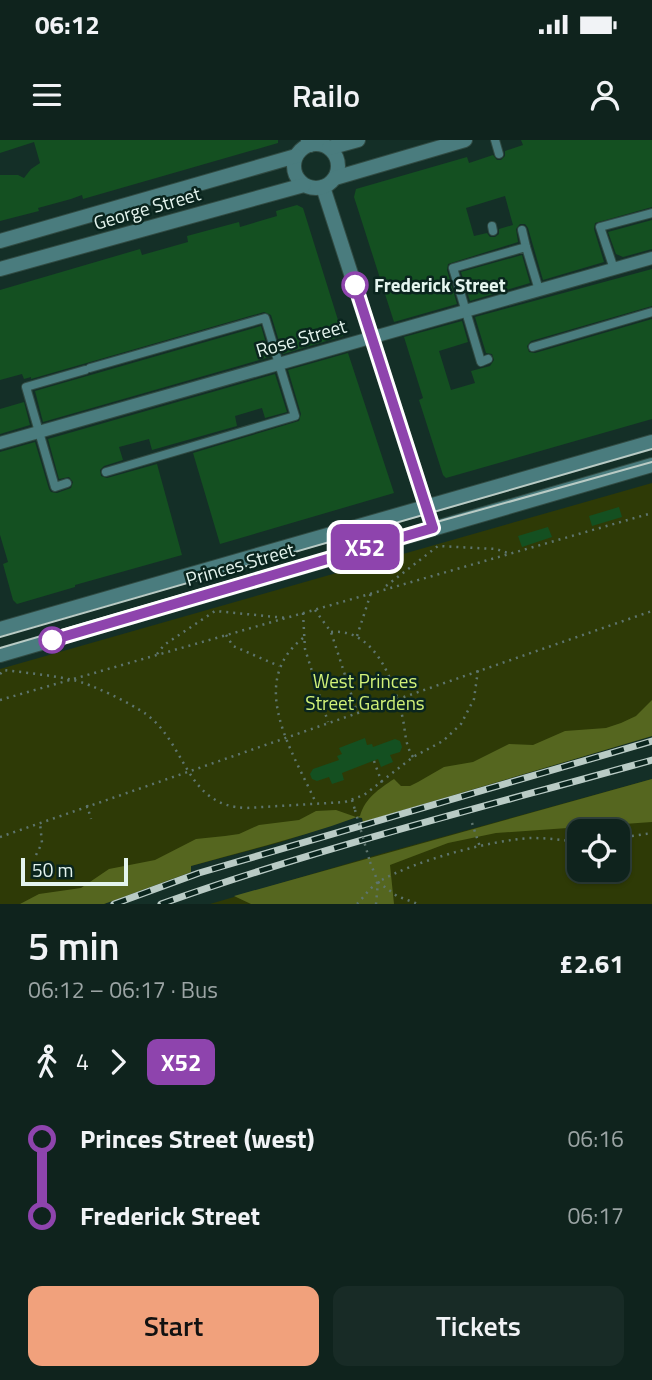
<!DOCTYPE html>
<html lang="en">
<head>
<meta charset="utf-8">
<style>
  body { margin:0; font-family:"Titillium Web",sans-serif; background:#182b26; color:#f1f3f6; height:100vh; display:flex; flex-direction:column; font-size:26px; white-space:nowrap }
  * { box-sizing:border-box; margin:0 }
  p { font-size:23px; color:#9ba4a4 }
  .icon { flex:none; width:38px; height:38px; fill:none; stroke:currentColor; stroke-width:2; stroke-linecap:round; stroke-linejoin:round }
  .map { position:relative; height:764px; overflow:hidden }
  .details { display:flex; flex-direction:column; background:#0f231d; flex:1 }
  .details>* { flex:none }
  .badge { padding:0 14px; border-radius:10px; font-size:24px; line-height:46px }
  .tools { position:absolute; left:567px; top:679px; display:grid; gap:14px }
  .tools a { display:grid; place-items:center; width:63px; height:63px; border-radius:14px; background:#0f231d; box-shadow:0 2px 5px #0004,0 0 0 2px #2f403b; font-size:35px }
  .scale { position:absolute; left:21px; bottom:18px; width:107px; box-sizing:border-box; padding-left:7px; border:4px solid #e4f4ee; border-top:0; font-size:19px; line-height:24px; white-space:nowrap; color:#e4f4ee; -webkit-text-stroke:5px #0a251e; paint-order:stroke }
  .map>.badge { position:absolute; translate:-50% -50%; box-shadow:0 0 0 4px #fff }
  .legs { display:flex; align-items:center; gap:10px; height:77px; padding:0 28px; font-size:23px }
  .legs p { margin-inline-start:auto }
  .overview { display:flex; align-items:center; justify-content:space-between; height:119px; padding:0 28px }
  h1 { font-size:38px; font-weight:600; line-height:52px }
  .button { display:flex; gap:14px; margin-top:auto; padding:14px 28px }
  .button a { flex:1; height:80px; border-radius:14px; background:#f1a17c; color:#111; font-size:28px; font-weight:600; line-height:80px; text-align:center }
  .button a+a { background:#182b26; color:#f1f3f6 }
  ul { padding:0 28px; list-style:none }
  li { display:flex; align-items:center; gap:24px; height:77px; font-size:26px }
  li i { display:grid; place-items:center; width:10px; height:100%; margin:0 9px; background:currentColor }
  li i::after { content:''; width:18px; height:18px; margin:-9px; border:5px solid; border-radius:50%; background:#0f231d }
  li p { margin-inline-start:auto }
  li:first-child i { background:linear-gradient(#0000 50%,currentColor 0) }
  li:last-child i { background:linear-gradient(currentColor 50%,#0000 0) }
  .status { display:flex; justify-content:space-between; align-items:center; height:49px; padding:0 35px; background:#0f231d; direction:ltr }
  .status svg { height:19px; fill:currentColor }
  header { display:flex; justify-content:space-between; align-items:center; height:91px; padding:0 28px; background:#0f231d; font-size:32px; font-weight:600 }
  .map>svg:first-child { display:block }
</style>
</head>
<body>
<div class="status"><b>06:12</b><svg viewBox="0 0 49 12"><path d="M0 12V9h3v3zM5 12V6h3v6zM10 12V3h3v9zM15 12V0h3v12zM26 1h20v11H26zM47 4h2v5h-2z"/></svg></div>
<header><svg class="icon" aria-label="menu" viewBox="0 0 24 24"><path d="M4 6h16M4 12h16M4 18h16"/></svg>Railo<svg class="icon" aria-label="person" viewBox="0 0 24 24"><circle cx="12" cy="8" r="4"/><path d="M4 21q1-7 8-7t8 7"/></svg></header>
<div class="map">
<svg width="652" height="764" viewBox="0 0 652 764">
  <rect width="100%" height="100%" fill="#142f27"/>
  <g fill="#2e3a06" fill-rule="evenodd">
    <polygon points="652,343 652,596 363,682 362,678 357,677 281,702 191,726 191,732 104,764 0,764 0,529"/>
    <path d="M 652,639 L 652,764 L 210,764 L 377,715 ZM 579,691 L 618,691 L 618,730 L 579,730 Z"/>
  </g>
  <g fill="#55661f">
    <path d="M 652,560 L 652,596 L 363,682 L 362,678 L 357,677 C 303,697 247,710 191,726 L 191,732 L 104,764 L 20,764 L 39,754 L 81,748 L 109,729 L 155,720 L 196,699 L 225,696 L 239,694 L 259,685 L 299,680 L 316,671 L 336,670 L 356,677 L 360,676 C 365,658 379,649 394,639 L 401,646 L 410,646 L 418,642 L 444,627 L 473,622 L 509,604 L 533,605 L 565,591 L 606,588 L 621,583 L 636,576 Z"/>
    <polygon points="652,639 652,682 496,693 448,703 390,725 394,764 251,764 234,756"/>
  </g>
  <g fill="#145021" fill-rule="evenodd">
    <polygon points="0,0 278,0 278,3 83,59 82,55 71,59 38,68 39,71 0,81 0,35 18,35 24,38 31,29 40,23 34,2 0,13"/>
    <path d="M 521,0 L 652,0 L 652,67 L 595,83 L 594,89 L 604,122 L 543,140 L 528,88 L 525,84 L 520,84 L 516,89 L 518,102 L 448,124 L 447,130 L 457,164 L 394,182 L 354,57 L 356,49 L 467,17 L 469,23 L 493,15 L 497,20 L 501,20 L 505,16 L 505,11 L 523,5 ZM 505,56 L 513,85 L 499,89 L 499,94 L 495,97 L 490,97 L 487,93 L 474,96 L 466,68 Z"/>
    <polygon points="297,65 303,68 343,196 283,214 271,175 264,172 31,239 31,237 24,239 22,234 0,240 0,150 140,109 142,115 188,102 187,96 239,82 240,87 277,76 276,71"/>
    <polygon points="652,80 652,109 623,117 616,114 608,92"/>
    <polygon points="522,115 530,143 470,161 461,132"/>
    <polygon points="652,129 652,166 531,201 527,206 529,212 535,213 652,179 652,279 446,338 443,335 419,260 423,258 404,197 462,181 468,202 439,211 451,250 475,243 471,231 490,226 494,220 492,214 486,213 475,177"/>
    <polygon points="261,186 270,217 43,282 35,251"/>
    <polygon points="348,213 394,353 220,404 193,313 299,281 301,274 288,230"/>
    <polygon points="275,234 287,272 265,278 262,268 235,276 237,286 152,310 149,299 119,307 123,320 104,326 100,330 101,336 107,338 157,324 182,415 75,445 75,447 17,464 13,460 3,424 8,422 0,395 0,312 35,302 49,349 51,352 57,353 71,348 73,342 69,337 59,339 48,299"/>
    <polygon points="24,262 30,285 0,294 0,269"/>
    <polygon points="619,367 622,377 592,386 589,376"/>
    <polygon points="548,387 552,397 522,407 518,396"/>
    <polygon points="365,598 367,605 372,604 373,607 395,599 400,601 402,607 400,612 390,615 393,622 381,627 378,619 342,633 344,640 332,644 329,637 317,641 312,639 310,634 313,629 339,620 337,616 342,614 339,608"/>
  </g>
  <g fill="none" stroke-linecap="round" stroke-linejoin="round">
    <defs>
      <g id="service">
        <polyline points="495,0 499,14"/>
        <polyline points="492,86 493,91"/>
        <polyline points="522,90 526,107"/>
        <polyline points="614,129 600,87 652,73"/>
        <polyline points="533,207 652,172"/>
        <polyline points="488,219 481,222 453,128 526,107 539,150"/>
        <polyline points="90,228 265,178 295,276 106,332"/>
        <polyline points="67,343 55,347 26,247 85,230"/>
      </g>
      <polyline id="pedestrian" points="0,303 652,118"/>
      <g id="minor">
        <polyline points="308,0 310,5"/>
        <polyline points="323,47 433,388"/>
        <polyline points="0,489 652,302"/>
        <polyline points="0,515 652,325"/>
      </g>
      <g id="tertiary">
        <circle cx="316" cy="26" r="22"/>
        <polyline points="329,8 358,0"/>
        <polyline points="335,38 465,0"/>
        <polyline points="0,101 296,16"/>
        <polyline points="0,129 304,45"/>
      </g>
    </defs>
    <use href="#service" stroke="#314b43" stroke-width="10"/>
    <use href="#pedestrian" stroke="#314b43" stroke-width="14"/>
    <use href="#minor" stroke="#314b43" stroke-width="16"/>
    <use href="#tertiary" stroke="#314b43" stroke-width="16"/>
    <g stroke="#5e756e" stroke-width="2.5" stroke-dasharray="2 5" stroke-linecap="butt">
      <polyline points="386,446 438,406 496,409 508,413"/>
      <polyline points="315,470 331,492 357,572"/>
      <polyline points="303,473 305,509 328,582"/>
      <path d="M 331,492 C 375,488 393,540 402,575 C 406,591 404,603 413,617"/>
      <polyline points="226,495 233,506 279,526"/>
      <polyline points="357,496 371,453"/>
      <path d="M 303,498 C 246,543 293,612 316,663"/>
      <polyline points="157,514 164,505 215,471 286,478"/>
      <path d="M 0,534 L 4,530 C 27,533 51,535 73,540 C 92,544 130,563 146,574 C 187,604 185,666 246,668 L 345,662 L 364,655 L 413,617 L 443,601 L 461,584 L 474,559 L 478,530"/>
      <polyline points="0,560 652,373"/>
      <polyline points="374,621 382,643"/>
      <polyline points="352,660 355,670"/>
      <polyline points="87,665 91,679"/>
      <polyline points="472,683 480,707"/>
      <polyline points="0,697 652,471"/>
      <polyline points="618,698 652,693"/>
      <polyline points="36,715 42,703 40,683"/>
      <polyline points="370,722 378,742 376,764"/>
      <polyline points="378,742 397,756 418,764"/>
      <path d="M 357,764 C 364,757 371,746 380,741 C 414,721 491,700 531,698 C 547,698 563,700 579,702"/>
    </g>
    <use href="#service" stroke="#4a7c7e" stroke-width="8"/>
    <use href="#pedestrian" stroke="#4a7c7e" stroke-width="12"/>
    <use href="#minor" stroke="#4a7c7e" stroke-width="14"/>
    <use href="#tertiary" stroke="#4a7c7e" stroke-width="14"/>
    <g stroke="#b9cbc5" stroke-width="2">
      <polyline points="379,398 652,322"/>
      <polyline points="0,497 652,309"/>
      <polyline points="0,508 305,419"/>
    </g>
    <defs>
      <g id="rail">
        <polyline points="114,764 199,733 652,601"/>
        <path d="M 161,764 C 321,707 488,666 652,620"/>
      </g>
    </defs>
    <use href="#rail" stroke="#b9cbc5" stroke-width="7"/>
    <use href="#rail" stroke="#0a251e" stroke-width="4.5" stroke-dasharray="13" stroke-linecap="butt"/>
    <polyline stroke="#5e756e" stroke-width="2.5" stroke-dasharray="2 5" stroke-linecap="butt" points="355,670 370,722"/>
  </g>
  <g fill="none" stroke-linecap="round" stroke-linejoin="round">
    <defs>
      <polyline id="line-1" points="52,500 433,388 355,145"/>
    </defs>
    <use href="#line-1" stroke="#fff" stroke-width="16"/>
    <use href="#line-1" stroke="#8e44ad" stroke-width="10"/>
  </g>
  <g fill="#fff" stroke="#8e44ad" stroke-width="3.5">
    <circle cx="355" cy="145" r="12"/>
    <circle cx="52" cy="500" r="12"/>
  </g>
  <g text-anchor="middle" stroke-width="5" stroke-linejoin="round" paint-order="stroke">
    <g font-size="19" fill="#e4f4ee" stroke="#0a251e">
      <text transform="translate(147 68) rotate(-16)" y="7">George Street</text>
      <text transform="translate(301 198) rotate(-16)" y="7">Rose Street</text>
      <text transform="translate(240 424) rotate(-16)" y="7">Princes Street</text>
    </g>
    <g font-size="19" font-weight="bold" fill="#e4f4ee" stroke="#0a251e" text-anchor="start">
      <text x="374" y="152">Frederick Street</text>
    </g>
    <g font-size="19" fill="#d1f178" stroke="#0a251e">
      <text x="365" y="548">West Princes<tspan x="365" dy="22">Street Gardens</tspan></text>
    </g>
  </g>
</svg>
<div class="tools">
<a><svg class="icon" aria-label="locate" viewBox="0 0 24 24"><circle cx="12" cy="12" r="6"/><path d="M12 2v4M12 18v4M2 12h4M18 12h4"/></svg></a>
</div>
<div class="scale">50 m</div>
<b class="badge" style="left:365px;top:407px;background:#8e44ad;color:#fff">X52</b>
</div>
<section class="details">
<div class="overview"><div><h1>5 min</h1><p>06:12 – 06:17 · Bus</p></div><b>£2.61</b></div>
<div class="legs"><svg class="icon" aria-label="walk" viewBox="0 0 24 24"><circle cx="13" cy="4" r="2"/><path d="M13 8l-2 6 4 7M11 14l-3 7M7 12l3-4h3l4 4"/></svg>4<svg class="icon" aria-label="forward" viewBox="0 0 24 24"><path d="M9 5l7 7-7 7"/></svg><b class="badge" style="background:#8e44ad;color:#fff">X52</b></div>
<ul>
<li><i style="color:#8e44ad"></i><b>Princes Street (west)</b><p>06:16</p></li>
<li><i style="color:#8e44ad"></i><b>Frederick Street</b><p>06:17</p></li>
</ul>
<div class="button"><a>Start</a><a>Tickets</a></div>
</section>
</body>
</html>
